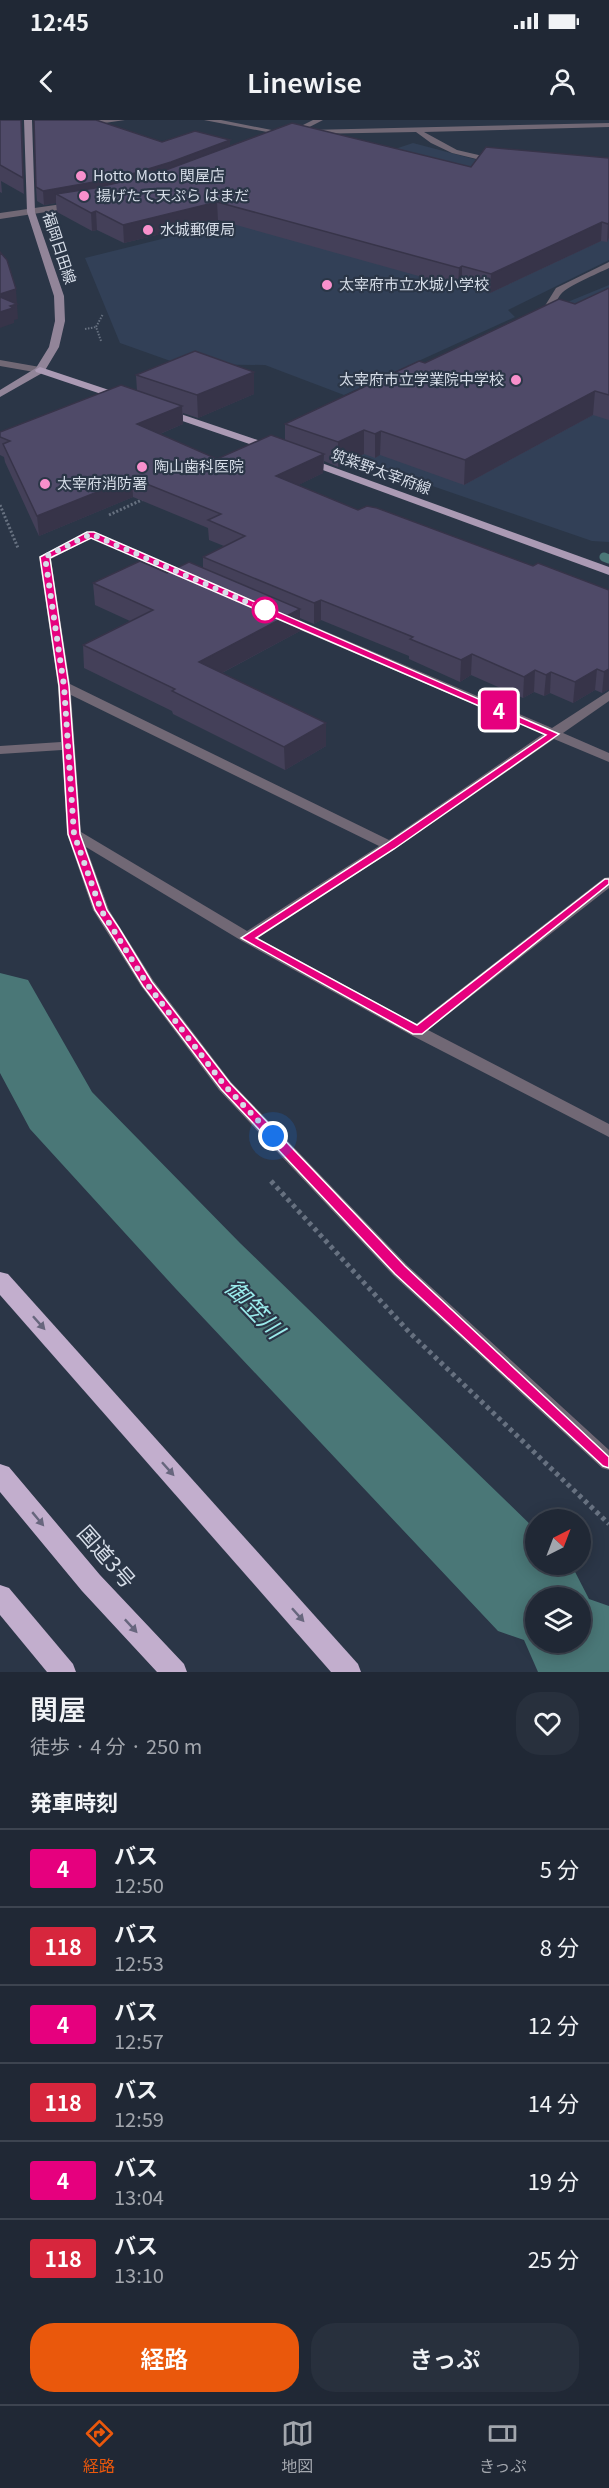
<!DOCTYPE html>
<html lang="ja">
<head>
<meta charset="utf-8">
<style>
  body { margin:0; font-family:Georgia,"Noto Sans JP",serif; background:#28303d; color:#f1f3f6; height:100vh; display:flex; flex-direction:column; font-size:22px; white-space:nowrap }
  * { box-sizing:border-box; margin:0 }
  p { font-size:20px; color:#a2a6ad }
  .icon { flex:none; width:33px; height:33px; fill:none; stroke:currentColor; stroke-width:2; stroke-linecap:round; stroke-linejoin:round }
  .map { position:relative; height:1552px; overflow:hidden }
  .panel { display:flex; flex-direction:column; background:#202835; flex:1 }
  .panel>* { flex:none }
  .badge { padding:0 12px; border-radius:4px; font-size:21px; line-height:39px }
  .needle { width:39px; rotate:42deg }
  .tools { position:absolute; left:525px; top:1389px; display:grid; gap:12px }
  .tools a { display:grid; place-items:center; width:66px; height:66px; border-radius:50%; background:#202835; box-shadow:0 3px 15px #0003,0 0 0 2px #3d4450; font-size:30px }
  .you { position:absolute; width:30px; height:30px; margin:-15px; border:4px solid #fff; border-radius:50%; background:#1a73e8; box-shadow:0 0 0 9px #1a73e833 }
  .map>.badge { position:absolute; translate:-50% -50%; box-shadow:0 0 0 3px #fff }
  h2 { padding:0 30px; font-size:22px; line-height:54px }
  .round { display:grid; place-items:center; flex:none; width:63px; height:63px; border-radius:24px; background:#28303d }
  .overview { display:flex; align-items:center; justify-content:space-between; height:102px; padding:0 30px }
  h1 { font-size:28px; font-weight:600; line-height:45px }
  .primary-button { display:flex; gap:12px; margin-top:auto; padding:12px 30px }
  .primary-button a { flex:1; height:69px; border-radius:24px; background:#ea580c; color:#fff; font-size:24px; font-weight:600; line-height:69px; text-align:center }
  .primary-button a+a { background:#28303d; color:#f1f3f6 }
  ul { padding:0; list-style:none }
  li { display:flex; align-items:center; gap:18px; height:78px; padding:0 30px; border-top:2px solid #3d4450 }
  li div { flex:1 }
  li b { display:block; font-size:22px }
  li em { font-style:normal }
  li .badge { min-width:66px; font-weight:700; text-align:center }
  .status { display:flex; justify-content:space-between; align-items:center; height:42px; padding:0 30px; background:#202835; direction:ltr }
  .status svg { height:16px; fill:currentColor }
  header { display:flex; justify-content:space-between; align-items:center; height:78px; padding:0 30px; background:#202835; font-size:27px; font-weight:600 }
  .tabs { display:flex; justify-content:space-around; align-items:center; height:84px; border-top:2px solid #3d4450; background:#202835; font-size:16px; color:#a2a6ad }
  .tabs a { display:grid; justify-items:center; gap:3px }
  .tabs .current { color:#ea580c }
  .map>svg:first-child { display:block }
</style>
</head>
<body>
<div class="status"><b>12:45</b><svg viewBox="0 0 49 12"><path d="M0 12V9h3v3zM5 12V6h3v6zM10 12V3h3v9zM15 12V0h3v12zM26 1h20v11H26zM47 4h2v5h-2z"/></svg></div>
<header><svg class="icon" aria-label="back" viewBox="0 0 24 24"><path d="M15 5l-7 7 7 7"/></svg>Linewise<svg class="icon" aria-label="person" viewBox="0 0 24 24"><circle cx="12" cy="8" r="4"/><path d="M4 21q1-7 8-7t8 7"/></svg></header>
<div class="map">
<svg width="609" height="1552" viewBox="0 0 609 1552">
  <rect width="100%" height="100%" fill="#2b3647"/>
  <g fill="#324057">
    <polygon points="413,23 489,43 609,53 609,140 508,190 515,197 344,275 265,245 179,244 120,223 85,138 198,110 300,75 359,41"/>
    <polygon points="609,165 609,422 592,421 296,319 549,201 570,181"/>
  </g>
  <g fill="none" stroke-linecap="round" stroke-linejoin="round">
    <polyline stroke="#4a7777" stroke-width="9" points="604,437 609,439"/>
    <path fill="#4a7777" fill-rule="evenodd" d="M 0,853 L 28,860 L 92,972 L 240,1123 L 536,1410 L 536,1444 L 571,1444 L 589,1479 L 609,1486 L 609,1552 L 538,1552 L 524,1520 L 498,1511 L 176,1169 L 30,1009 L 0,953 ZM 536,1478 L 580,1478 L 580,1522 L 536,1522 Z"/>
    <g stroke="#677180" stroke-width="2" stroke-dasharray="1.5 1.5" stroke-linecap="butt">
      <polyline points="85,209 96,207"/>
      <polyline points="101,221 96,207 103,194"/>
    </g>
    <g stroke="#677180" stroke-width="3" stroke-dasharray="2 2" stroke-linecap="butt">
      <polyline points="0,385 18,428"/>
      <polyline points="109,395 146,378"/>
    </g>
    <polyline stroke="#677180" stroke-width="5" stroke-dasharray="4 4" stroke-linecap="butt" points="271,1061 410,1213 609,1404"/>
    <g fill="#716875" fill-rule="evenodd">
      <polygon points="100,0 125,0 84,6 80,4"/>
      <polygon points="204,0 221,0 292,14 288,16"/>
    </g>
    <g fill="#716875" fill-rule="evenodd">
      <polygon points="313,0 323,0 290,17 283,15"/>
      <polygon points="609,3 609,7 424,12 457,30 500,40 501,42 497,44 452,33 431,23 416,12 309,14 305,12 309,10"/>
      <polygon points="76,82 80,85 79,87 0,99 0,93"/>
      <path d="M 609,142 L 609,148 C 597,154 569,165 561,174 C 553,184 551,200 535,198 L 535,194 L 543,189 L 556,168 Z"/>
      <polygon points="0,240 40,247 45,250 40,253 0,246"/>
      <path d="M 91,411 L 196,457 L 190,461 L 186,460 L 91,418 L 51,439 L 70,564 L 389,720 L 543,614 L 277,500 L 275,497 L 277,494 L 285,494 L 552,608 L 609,571 L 609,581 L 563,613 L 609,633 L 609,642 L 554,619 L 395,729 L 258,818 L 416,904 L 604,758 L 609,757 L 609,768 L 428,910 L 609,1004 L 609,1017 L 411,915 L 242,821 L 86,727 L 109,790 L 153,860 L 231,962 L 407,1145 L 609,1330 L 609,1350 L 602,1348 L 393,1155 L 219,970 L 141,866 L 93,790 L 67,714 L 62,630 L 0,634 L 0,626 L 61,622 L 58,566 L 39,437 ZM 71,575 L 379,726 L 247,811 L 81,712 Z"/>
    </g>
    <polygon fill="#928599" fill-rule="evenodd" points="24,0 32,0 35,92 64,176 65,201 59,227 44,252 0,277 0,270 36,248 49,227 55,201 54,176 27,92"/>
    <g fill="#ab9ab4" fill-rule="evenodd">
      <polygon points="40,247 127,276 128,278 119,280 36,252 35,250"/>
      <polygon points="166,289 278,327 279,329 278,331 270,331 162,294 162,290"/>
      <polygon points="305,337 609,447 609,455 301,342 300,340"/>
    </g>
    <g fill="#c2aecd" fill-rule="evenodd">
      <polygon points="0,1152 8,1154 358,1544 361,1552 331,1552 0,1175"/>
      <polygon points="0,1344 9,1347 100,1455 184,1544 187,1552 157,1552 82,1471 0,1372"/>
      <polygon points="0,1465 9,1468 73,1544 76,1552 47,1552 0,1495"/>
    </g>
  </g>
  <g fill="#444059">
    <polygon points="0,0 22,9 24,74 1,61 2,73 0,72"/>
    <polygon points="162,22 230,26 471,47 609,38 609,118 607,122 601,121 490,173 462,165 458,167 218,100 124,123 97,110 92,111 57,92 56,83 44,85 37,81 36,67"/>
    <polygon points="609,168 609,300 593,295 464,365 380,335 375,338 364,334 338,347 324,341 323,353 298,365 358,390 609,470 609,569 602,573 595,570 573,583 550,573 544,576 534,572 523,578 471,555 460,562 409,539 409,536 321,500 314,504 300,498 300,511 222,553 326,603 326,626 285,650 173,594 172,591 84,548 83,525 130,501 95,485 93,463 203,448 203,437 224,426 209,420 208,408 133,377 39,416 5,342 4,337 0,335 0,312 137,271 136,255 254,252 254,274 198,298 183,293 183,304 160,314 217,339 285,321 285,304 425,243 575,184"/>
  </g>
  <g fill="#373449">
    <polygon points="21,0 22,9 24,74 23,58"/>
    <polygon points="230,20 230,34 171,56 56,74 56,83 44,85 43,71"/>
    <polygon points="217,82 218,100 124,123 123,105"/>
    <polygon points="96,91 97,110 92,111 91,93"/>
    <polygon points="602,102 601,121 490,173 491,154"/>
    <polygon points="609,102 609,118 607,122 608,104"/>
    <polygon points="462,146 462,165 458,167 459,148"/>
    <polygon points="16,169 17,184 0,189 0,174"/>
    <polygon points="17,184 18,199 14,200 14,203 0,208 0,192 10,186"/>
    <polygon points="254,252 254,274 198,298 197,275"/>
    <polygon points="595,271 593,295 464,365 465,340"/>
    <polygon points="182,286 183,304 138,323 137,304"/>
    <polygon points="364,310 364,334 338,347 338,322"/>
    <polygon points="381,311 380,335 375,338 375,314"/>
    <polygon points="324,334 323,353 276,376 276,356"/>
    <polygon points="132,358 133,377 39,416 37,396"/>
    <polygon points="321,480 321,500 314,504 314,483"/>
    <polygon points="300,489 300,511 199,565 199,542"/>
    <polygon points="472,534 471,555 460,562 461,540"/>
    <polygon points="597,549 595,570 573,583 575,562"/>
    <polygon points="609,549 609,569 602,573 604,552"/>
    <polygon points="535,550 534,572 523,578 524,557"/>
    <polygon points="551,552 550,573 544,576 546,555"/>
    <polygon points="326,603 326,626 285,650 284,627"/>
  </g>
  <g fill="#4f4a68" stroke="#373449" stroke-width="1.5">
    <polygon points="0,0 21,0 23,58 0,45"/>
    <polygon points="34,0 96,0 162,22 195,11 230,20 171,42 122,57 43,71 36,67"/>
    <polygon points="292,3 471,47 486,27 609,38 609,102 608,104 602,102 491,154 462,146 459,148 217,82 123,105 96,91 91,93 56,74 95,68 155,54"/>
    <polygon points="0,132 7,140 16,169 0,174"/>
    <polygon points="609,168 609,275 595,271 465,340 381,311 375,314 364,310 338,322 285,304 419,241 425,243 559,179 575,184"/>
    <polygon points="0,177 17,184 10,186 13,188 0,192"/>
    <polygon points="195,231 254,252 197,275 136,255"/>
    <polygon points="121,265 182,286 137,304 217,339 271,315 324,334 276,356 358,390 367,386 377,388 533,446 538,443 609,470 609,549 604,552 597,549 575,562 551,552 546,555 535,550 524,557 472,534 461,540 410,519 413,517 321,480 314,483 203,437 245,416 208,400 221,394 132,358 37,396 3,324 10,321 0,317 0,312"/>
    <polygon points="140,441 167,453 189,442 300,489 199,542 326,603 284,627 172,571 175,569 83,525 153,490 93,463"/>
  </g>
  <defs><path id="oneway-solid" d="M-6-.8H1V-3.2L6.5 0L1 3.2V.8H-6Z" transform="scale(1.5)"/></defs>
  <g fill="#67667d">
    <use href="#oneway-solid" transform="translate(39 1203) rotate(48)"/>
    <use href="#oneway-solid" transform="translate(168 1349) rotate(48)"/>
    <use href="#oneway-solid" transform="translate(38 1399) rotate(50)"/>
    <use href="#oneway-solid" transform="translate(298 1495) rotate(48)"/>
    <use href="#oneway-solid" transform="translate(131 1506) rotate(47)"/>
  </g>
  <polygon fill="#e6007e" stroke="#fff" stroke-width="1.5" points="87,412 94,412 559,614 394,729 256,818 417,905 605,759 609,759 609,764 422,914 413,914 241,818 386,724 546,615 91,418 50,438 69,566 80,714 107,790 119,808 152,862 230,963 405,1146 609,1337 609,1348 603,1346 395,1154 221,969 143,866 107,808 95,790 68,714 59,566 40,437"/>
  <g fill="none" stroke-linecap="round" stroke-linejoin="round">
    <polyline stroke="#d6dde8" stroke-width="6" stroke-dasharray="0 10.8" points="265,490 91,414 45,437 64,566 74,714 101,790 147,864 225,966 273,1016"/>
  </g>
  <g fill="#f890cc" stroke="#2b3647" stroke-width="2">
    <circle cx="81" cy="56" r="6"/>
    <circle cx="84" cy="76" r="6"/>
    <circle cx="148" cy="110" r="6"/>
    <circle cx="327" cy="165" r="6"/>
    <circle cx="516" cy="260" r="6"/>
    <circle cx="142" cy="347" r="6"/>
    <circle cx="45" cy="364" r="6"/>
  </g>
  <circle fill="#fff" stroke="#e6007e" stroke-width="3" cx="265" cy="490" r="12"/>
  <g text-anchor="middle" stroke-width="4.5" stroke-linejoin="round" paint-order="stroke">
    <g font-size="15" fill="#d6dde8" stroke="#2b3647" text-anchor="start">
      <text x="93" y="61">Hotto Motto 関屋店</text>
      <text x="96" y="81">揚げたて天ぷら はまだ</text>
      <text x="160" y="115">水城郵便局</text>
      <text x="339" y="170">太宰府市立水城小学校</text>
      <text x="504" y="265" text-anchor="end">太宰府市立学業院中学校</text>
      <text x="154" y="352">陶山歯科医院</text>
      <text x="57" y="369">太宰府消防署</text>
    </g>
    <g font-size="15" fill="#d6dde8" stroke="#2b3647">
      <text transform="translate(59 128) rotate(72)" y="5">福岡日田線</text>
      <text transform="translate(381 352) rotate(20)" y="5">筑紫野太宰府線</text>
    </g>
    <g font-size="21" fill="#d6dde8" stroke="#2b3647">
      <text transform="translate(106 1437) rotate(49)" y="7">国道3号</text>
    </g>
    <g font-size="24" font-style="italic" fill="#9becec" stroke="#2b3647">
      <text transform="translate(254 1189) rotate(46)" y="8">御笠川</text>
    </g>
  </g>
</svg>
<div class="tools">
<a><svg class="needle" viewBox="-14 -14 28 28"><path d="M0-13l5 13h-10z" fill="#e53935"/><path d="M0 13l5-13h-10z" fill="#a2a6ad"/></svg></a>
<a><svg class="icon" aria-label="layers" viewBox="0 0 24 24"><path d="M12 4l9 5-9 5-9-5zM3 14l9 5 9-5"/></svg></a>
</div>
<div class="you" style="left:273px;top:1016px"></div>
<b class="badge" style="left:499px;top:590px;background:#e6007e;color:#fff">4</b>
</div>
<section class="panel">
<div class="overview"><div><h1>関屋</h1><p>徒歩 · 4 分 · 250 m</p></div><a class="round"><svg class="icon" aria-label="heart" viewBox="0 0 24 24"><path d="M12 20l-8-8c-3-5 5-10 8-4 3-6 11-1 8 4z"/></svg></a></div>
<h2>発車時刻</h2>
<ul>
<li><span class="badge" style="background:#e6007e;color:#fff">4</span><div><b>バス</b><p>12:50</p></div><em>5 分</em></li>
<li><span class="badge" style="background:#d7263d;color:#fff">118</span><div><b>バス</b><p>12:53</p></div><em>8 分</em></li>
<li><span class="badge" style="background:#e6007e;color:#fff">4</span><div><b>バス</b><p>12:57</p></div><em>12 分</em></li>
<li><span class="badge" style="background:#d7263d;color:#fff">118</span><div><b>バス</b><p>12:59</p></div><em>14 分</em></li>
<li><span class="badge" style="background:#e6007e;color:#fff">4</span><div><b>バス</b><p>13:04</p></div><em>19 分</em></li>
<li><span class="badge" style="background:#d7263d;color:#fff">118</span><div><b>バス</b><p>13:10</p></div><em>25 分</em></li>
</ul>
<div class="primary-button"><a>経路</a><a>きっぷ</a></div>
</section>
<nav class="tabs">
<a class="current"><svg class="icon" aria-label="directions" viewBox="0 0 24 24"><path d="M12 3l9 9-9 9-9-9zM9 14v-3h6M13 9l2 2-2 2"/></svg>経路</a>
<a><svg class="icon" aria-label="map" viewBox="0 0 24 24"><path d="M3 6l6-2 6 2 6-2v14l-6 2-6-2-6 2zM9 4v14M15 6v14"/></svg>地図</a>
<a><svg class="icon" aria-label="tickets" viewBox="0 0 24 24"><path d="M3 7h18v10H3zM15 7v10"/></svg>きっぷ</a>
</nav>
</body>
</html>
